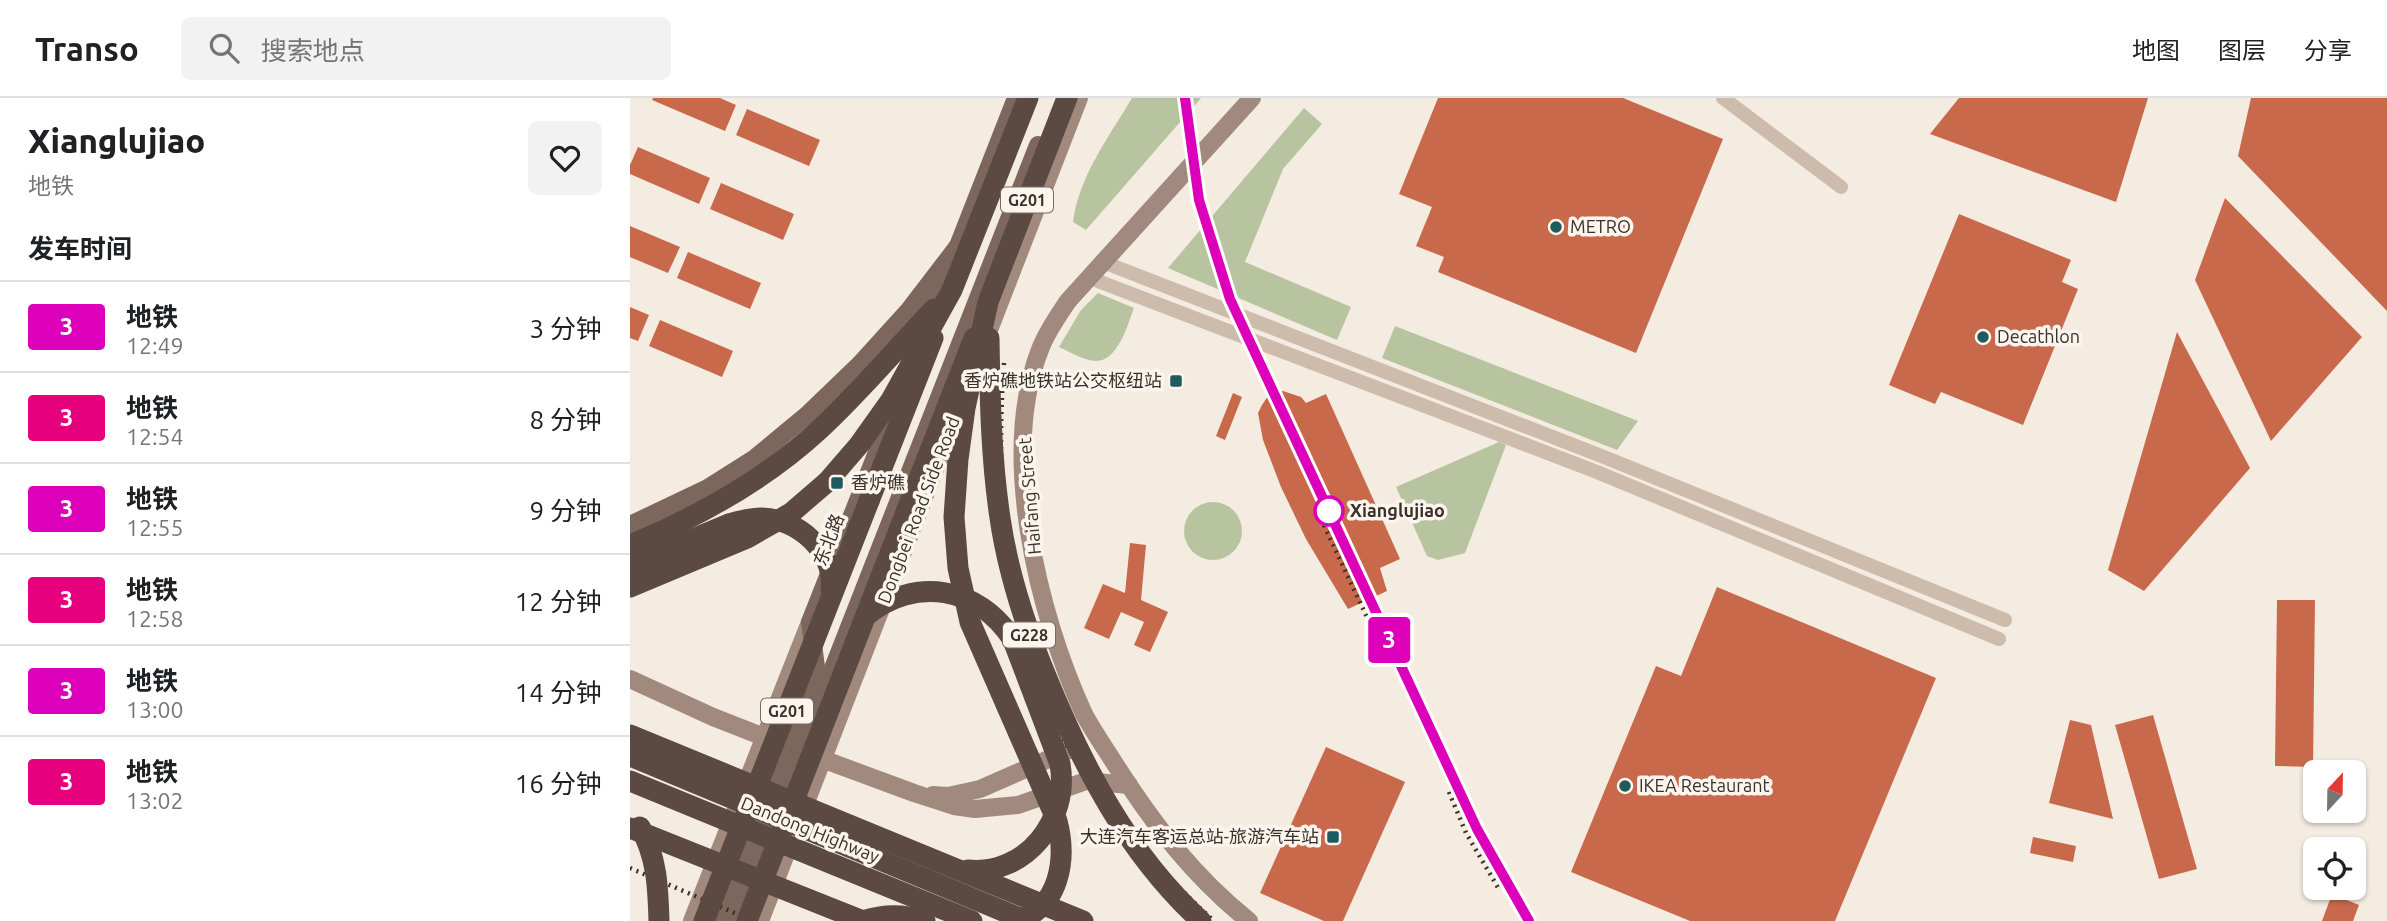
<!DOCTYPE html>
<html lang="zh">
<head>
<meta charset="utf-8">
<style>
  body { margin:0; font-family:Ubuntu,"Noto Sans SC",sans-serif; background:#f2f2f2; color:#202124; height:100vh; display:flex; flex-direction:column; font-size:26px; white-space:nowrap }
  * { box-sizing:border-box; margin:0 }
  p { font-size:23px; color:#757577 }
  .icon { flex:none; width:38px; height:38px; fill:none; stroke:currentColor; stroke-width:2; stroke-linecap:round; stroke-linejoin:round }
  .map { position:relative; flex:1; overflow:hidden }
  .panel { display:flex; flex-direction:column; background:#fff; width:630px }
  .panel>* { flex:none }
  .badge { padding:0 14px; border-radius:5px; font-size:24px; line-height:46px }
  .needle { width:46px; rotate:22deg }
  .buttons { position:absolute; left:1673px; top:662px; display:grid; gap:14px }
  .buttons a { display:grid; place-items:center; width:63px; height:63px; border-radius:10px; background:#fff; box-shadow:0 2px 5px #0004; font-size:35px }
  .map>.badge { position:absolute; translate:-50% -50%; box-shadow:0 0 0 4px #fff }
  h2 { padding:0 28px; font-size:26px; line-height:63px }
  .round { display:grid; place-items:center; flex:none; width:74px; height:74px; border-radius:10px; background:#f2f2f2 }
  .headline { display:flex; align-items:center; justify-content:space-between; height:119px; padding:0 28px }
  h1 { font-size:33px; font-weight:800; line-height:52px }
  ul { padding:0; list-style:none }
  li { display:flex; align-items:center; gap:21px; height:91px; padding:0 28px; border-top:2px solid #e0e0e0 }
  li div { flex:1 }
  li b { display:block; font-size:26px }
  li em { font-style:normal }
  li .badge { min-width:77px; font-weight:700; text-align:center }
  header { display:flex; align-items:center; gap:42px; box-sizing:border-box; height:98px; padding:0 35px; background:#fff; border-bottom:2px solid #e0e0e0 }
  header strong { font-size:33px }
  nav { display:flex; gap:38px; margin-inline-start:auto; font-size:24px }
  .search { width:490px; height:63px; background:#f2f2f2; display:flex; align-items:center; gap:18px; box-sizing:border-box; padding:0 24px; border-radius:10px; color:#757577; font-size:26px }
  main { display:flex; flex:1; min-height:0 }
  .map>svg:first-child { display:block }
</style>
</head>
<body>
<header>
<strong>Transo</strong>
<div class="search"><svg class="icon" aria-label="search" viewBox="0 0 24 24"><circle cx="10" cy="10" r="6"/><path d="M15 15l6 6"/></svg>搜索地点</div>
<nav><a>地图</a><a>图层</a><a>分享</a></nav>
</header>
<main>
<section class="panel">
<div class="headline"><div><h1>Xianglujiao</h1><p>地铁</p></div><a class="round"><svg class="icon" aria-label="heart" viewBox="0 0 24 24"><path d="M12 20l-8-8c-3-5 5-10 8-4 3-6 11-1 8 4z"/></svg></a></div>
<h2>发车时间</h2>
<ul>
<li><span class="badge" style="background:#d0b;color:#fff">3</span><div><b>地铁</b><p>12:49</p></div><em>3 分钟</em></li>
<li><span class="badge" style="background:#e6007e;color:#fff">3</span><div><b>地铁</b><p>12:54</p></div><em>8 分钟</em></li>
<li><span class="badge" style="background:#d0b;color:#fff">3</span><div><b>地铁</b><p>12:55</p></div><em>9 分钟</em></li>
<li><span class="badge" style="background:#e6007e;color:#fff">3</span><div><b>地铁</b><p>12:58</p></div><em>12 分钟</em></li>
<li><span class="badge" style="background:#d0b;color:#fff">3</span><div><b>地铁</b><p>13:00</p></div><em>14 分钟</em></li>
<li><span class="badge" style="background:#e6007e;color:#fff">3</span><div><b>地铁</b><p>13:02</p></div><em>16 分钟</em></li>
</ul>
</section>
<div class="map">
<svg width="1757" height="823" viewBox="0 0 1757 823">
  <rect width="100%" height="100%" fill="#f4ebe1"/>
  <g fill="#b8c4a0">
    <path d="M 502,0 L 571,0 L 456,132 L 443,124 C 449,78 479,39 502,0 Z"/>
    <polygon points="674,10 692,26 653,71 615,164 721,209 707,242 538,170"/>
    <path d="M 468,195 L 504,210 C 498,226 488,263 466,263 C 455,263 440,254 429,249 L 451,212 Z"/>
    <polygon points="765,228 1008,323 987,352 752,260"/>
    <polygon points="869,344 876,347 835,455 808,462 797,458 766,389"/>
    <circle cx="583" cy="433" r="29"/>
  </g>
  <g fill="#c8694b">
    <polygon points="23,0 90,0 106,7 95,33 22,2"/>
    <polygon points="808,0 993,0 1093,41 1006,255 808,174 814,159 786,148 802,109 769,96"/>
    <polygon points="1329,0 1518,0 1486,104 1300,36"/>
    <polygon points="1621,0 1757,0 1757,213 1608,58"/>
    <polygon points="117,11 190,42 179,68 106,37"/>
    <polygon points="8,49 80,80 69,106 0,76 0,67"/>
    <polygon points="91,85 164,116 153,142 80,111"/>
    <polygon points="1595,100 1732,239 1641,343 1565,182"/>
    <polygon points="1329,116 1441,162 1432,184 1448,191 1393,327 1311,294 1305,306 1259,287"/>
    <polygon points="0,128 50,149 38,175 0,159"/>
    <polygon points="58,154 131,185 120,211 47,180"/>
    <polygon points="0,209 19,217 8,243 0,240"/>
    <polygon points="30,222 103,253 92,279 19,248"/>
    <polygon points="1547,234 1620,370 1514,493 1478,472"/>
    <polygon points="653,293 671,299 676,305 696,296 770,461 750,470 757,493 718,511 676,441 651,389 633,342 628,315 632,307 638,298 645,294"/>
    <polygon points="603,295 612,299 595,342 586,338"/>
    <polygon points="500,445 516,447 511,502 538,514 520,554 504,547 514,524 491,514 479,541 454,530 473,486 495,495"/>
    <polygon points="1087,489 1306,580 1205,823 1060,823 941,774 1026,568 1051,578"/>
    <polygon points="1647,502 1685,502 1683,669 1645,668"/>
    <polygon points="1523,617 1567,771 1529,781 1485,627"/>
    <polygon points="1440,622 1461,627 1483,721 1419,705"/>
    <polygon points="696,649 775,684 713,823 694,823 630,795"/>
    <polygon points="1403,739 1446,748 1443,764 1400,755"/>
    <polygon points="1702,796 1729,807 1723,823 1692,823"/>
  </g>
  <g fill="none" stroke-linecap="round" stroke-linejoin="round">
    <g stroke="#cdbbac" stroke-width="14">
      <polyline points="1093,0 1211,89"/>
      <polyline points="473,164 974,359 1375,522"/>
      <polyline points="460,180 967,374 1369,541"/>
    </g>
    <g stroke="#a18a7d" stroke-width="18">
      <polyline points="359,232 449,0"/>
      <polyline points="0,581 83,619 157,648"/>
      <polyline points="184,658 284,695 324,708 345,711 388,707 456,683 499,687"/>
      <polyline points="303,697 318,698 350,691 437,653"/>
      <polyline points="62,823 180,524"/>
      <polyline points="130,823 331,304"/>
      <path d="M 619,823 C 563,778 524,727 485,666 C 475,650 463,633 454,616 C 408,516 368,355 411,249 C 418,232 428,218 438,203 L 622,0"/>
    </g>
    <g stroke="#7d675c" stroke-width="18">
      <polyline points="304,209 328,148"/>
      <polyline points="0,427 76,391 125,360 177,317 230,266 279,212 328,148 386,0"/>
      <polyline points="86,823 186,569 180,524 268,301"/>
      <polyline points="104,823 408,47"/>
    </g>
    <g stroke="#5c4a42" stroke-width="21">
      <polyline points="239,403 303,240"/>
      <polyline points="276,414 344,240"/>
      <polyline points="0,467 99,426"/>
      <polyline points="0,489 117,440 161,415 197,384"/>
    </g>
    <g stroke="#3b302b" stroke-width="4.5" stroke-dasharray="2 5" stroke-linecap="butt">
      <polyline points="555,0 569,102 600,201 847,731 899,823"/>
      <path d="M 374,265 C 366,374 373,476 409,580 C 418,605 426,630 440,653 C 450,672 464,688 477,705 C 510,748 544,787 584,823"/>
      <polyline points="691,421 758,564"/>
      <polyline points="819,694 836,735 870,793"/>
      <polyline points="0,770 123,823"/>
    </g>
    <g stroke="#5c4a42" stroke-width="21">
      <path d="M 359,240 C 360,300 361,360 370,420 C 378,475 395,527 416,578 C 453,669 498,756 571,823"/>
      <polyline points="197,384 229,347 261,302 322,192 398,0"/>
      <path d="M 99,426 C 109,423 120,420 131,420 C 168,420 205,454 201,491"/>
      <path d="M 0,447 C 68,419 136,381 190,331 C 230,294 266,251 304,211"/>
      <path d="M 236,518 C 284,478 349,488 383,542 L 430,666 C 440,721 396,778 338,772"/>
      <polyline points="0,637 453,823"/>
      <polyline points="0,658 397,823"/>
      <polyline points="0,683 342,823"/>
      <path d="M 10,729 C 27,759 28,789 29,823"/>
      <polyline points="0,730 233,823"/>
      <polyline points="74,823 239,403"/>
      <polyline points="117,823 276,414"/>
      <path d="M 232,823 C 255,816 273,816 295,823"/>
      <path d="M 386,823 C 430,810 437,761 427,723 L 340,524 L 328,470 L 324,419 L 328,361 L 335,310 L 358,204 L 437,0"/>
    </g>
  </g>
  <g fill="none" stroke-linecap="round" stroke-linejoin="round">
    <defs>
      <polyline id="line" points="555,0 569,102 600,201 847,731 899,823"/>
    </defs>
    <use href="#line" stroke="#fff" stroke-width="16"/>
    <use href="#line" stroke="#d0b" stroke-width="10"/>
  </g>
  <g fill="#1f5a5e" stroke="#fbf5ee" stroke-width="2.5">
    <circle cx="926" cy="129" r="7"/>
    <circle cx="1353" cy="239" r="7"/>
    <rect x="539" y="276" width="14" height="14" rx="3.5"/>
    <rect x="200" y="378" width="14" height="14" rx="3.5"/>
    <circle cx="995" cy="688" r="7"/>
    <rect x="696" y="732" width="14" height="14" rx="3.5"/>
  </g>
  <circle fill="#fff" stroke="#d0b" stroke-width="3.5" cx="699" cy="413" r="14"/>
  <g text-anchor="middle" stroke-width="7" stroke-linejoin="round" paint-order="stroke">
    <g fill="#fbf5ee" stroke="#756b66" stroke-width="2">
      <rect x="371" y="89.5" width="52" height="25" rx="5"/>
      <rect x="373" y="524.5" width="52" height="25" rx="5"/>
      <rect x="131" y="600.5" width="52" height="25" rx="5"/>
    </g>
    <g font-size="16" font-weight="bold" fill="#3b302b">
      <text x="397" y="108">G201</text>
      <text x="399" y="543">G228</text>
      <text x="157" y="619">G201</text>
    </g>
    <g font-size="18" fill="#3b302b" stroke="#fbf5ee" text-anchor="start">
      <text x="940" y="135">METRO</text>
      <text x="1367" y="245">Decathlon</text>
      <text x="532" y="289" text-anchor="end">香炉礁地铁站公交枢纽站</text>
      <text x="221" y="391">香炉礁</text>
      <text x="1009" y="694">IKEA Restaurant</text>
      <text x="689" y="745" text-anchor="end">大连汽车客运总站-旅游汽车站</text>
    </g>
    <g font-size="18" fill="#3b302b" stroke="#fbf5ee">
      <text transform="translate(400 398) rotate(-95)" y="6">Haifang Street</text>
      <text transform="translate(289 412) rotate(-69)" y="6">Dongbei Road Side Road</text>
      <text transform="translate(199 442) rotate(-69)" y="6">东北路</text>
      <text transform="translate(180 732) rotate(22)" y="6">Dandong Highway</text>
    </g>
    <g font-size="18" font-weight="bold" fill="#3b302b" stroke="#fbf5ee" text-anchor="start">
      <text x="720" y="419">Xianglujiao</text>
    </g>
  </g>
</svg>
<div class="buttons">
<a><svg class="needle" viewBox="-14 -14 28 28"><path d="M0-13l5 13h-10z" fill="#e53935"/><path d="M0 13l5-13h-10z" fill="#757577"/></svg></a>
<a><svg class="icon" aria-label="locate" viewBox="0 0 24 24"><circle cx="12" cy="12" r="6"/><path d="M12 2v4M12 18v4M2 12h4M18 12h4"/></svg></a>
</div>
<b class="badge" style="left:759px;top:542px;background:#d0b;color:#fff">3</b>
</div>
</main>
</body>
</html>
